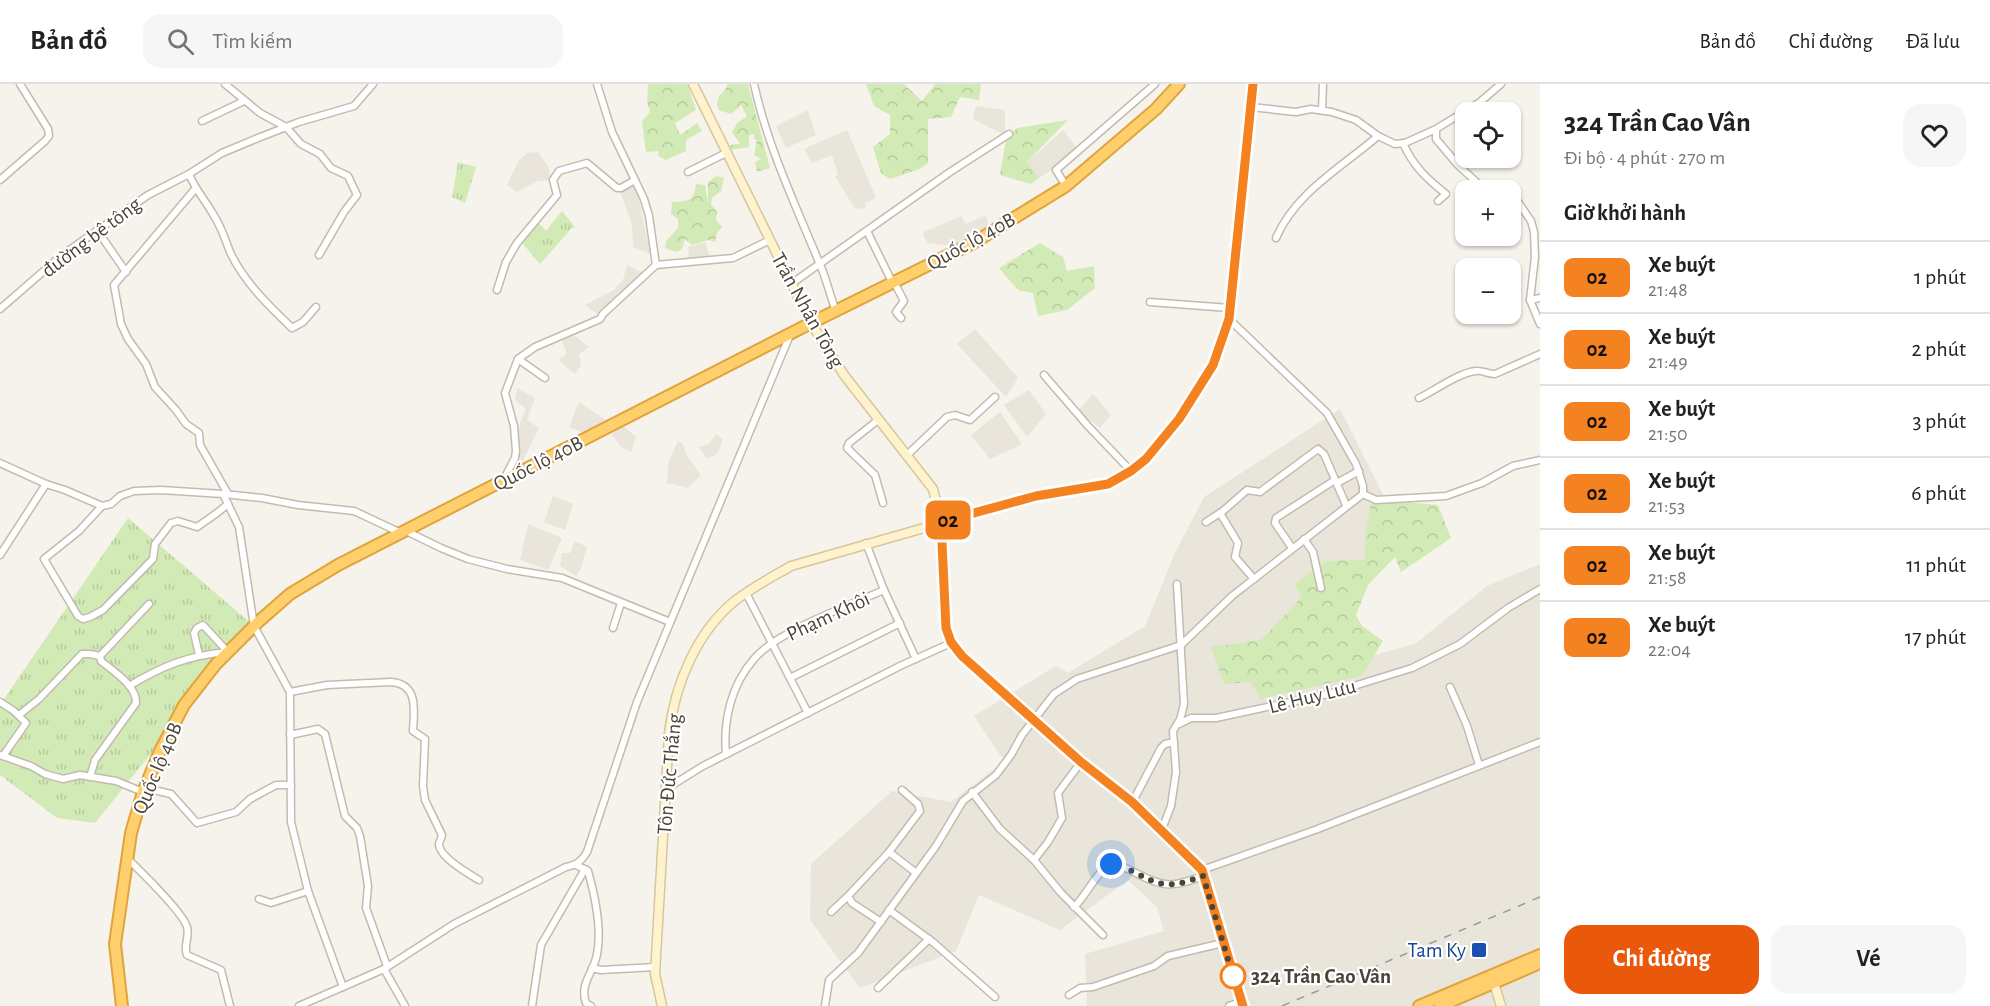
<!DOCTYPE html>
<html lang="vi">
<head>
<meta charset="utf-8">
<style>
  body { margin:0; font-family:"Alegreya Sans",sans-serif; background:#f6f6f6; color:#222; height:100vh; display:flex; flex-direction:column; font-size:22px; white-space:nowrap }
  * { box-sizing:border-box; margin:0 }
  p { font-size:20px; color:#767676 }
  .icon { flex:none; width:33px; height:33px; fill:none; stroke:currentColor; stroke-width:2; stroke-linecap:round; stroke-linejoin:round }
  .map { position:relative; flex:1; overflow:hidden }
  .drawer { display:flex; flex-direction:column; background:#fff; width:450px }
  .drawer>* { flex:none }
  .badge { padding:0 12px; border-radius:9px; font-size:21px; line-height:39px }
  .controls { position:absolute; left:1455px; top:18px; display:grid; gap:12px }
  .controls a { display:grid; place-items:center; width:66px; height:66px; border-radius:12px; background:#fff; box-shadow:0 2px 4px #0004; font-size:30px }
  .you { position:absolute; width:30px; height:30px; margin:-15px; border:4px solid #fff; border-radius:50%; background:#1a73e8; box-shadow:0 0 0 9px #1a73e833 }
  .map>.badge { position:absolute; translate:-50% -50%; box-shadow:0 0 0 3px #fff }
  h2 { padding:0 24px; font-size:22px; line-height:54px }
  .round { display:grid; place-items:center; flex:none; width:63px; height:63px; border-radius:18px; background:#f6f6f6 }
  .summary { display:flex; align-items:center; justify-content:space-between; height:102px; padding:0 24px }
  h1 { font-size:28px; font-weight:700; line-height:45px }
  .cta { display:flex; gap:12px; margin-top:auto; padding:12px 24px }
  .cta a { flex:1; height:69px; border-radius:18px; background:#ea580c; color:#fff; font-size:24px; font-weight:700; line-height:69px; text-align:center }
  .cta a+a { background:#f6f6f6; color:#222 }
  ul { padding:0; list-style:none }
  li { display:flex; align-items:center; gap:18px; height:72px; padding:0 24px; border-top:2px solid #e0e0e0 }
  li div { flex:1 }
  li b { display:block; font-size:22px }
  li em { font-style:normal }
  li .badge { min-width:66px; font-weight:700; text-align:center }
  header { display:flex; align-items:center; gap:36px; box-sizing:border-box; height:84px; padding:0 30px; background:#fff; border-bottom:2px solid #e0e0e0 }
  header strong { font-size:28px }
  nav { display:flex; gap:33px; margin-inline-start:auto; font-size:21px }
  .search { width:420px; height:54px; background:#f6f6f6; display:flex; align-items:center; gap:15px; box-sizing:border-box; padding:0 21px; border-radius:18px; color:#767676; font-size:22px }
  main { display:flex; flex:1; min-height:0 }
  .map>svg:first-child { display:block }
</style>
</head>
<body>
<header>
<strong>Bản đồ</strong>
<div class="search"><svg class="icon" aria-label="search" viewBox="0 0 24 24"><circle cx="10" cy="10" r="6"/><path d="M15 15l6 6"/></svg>Tìm kiếm</div>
<nav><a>Bản đồ</a><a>Chỉ đường</a><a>Đã lưu</a></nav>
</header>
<main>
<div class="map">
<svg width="1540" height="922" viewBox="0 0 1540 922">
  <defs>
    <pattern id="grass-tufts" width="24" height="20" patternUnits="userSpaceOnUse" patternTransform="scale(1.5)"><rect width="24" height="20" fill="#d2eab5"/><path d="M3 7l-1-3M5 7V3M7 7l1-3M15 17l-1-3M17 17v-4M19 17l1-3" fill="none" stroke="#b6ca9c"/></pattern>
    <pattern id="forest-crowns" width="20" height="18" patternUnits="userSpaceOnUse" patternTransform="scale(1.5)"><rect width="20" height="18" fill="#d2eab5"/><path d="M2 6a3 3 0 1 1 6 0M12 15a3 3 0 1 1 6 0" fill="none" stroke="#b6ca9c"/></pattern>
  </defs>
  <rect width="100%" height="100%" fill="#f6f3ec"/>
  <g fill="#eae5da">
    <polygon points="976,22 1005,26 1005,51 973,35"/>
    <polygon points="808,26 816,51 786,64 776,42"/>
    <polygon points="847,46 876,114 865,119 866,124 855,125 835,92 838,91 832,71 812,79 804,65"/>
    <polygon points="1063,46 1081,69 1039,94 1027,78"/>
    <polygon points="538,68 548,82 552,96 538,97 517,108 507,101 519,76 527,69"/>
    <polygon points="636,100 650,170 633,163 632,140 619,105"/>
    <polygon points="986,131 989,145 954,162 928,159 923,151 924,148 961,132 966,140"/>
    <polygon points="705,158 711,176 690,179 688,163"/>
    <polygon points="627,181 647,191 621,220 600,232 585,221 614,206 623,196"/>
    <polygon points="975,245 1018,294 1006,313 957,260"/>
    <polygon points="575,252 589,263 579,270 581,281 575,290 558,276 567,270 562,256"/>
    <polygon points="517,304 535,314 527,336 539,344 523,377 515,370 520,339 526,325 515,316"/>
    <polygon points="1029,306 1046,330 1027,353 1004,321"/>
    <polygon points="1093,310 1111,331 1100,344 1078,327"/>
    <polygon points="579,318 607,337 586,350 569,343"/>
    <polygon points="1340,325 1391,426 1374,474 1360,476 1331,491 1268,599 1415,560 1487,502 1540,480 1540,922 1087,922 1085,870 1164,847 1157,823 1128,796 1060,846 979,811 956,867 860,904 810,836 811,780 892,707 951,718 1004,677 974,632 1056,582 1068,589 1145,542 1175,469 1204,413"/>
    <polygon points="1000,328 1022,360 990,375 971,351"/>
    <polygon points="621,340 636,353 631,368 621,363 612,351"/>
    <polygon points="716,350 723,355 717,370 707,375 699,363 709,360"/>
    <polygon points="678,357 683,360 687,372 701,391 688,404 667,399 668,380"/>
    <polygon points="553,412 573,420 565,446 544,438"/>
    <polygon points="528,440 562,454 548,486 520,476"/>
    <polygon points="575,457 587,463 581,484 576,492 560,482 562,469 570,469"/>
  </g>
  <g fill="url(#grass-tufts)">
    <polygon points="458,78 476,83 465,119 452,113"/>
    <polygon points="562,127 575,143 571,145 540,180 518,154 535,135 546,147"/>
    <polygon points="128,434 254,542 95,739 57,734 0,691 0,621"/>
  </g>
  <g fill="url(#forest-crowns)">
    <polygon points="648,0 687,0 696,26 675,39 680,51 697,39 702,47 686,56 686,67 666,76 658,72 659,67 646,68 642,37 650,28 647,17"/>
    <polygon points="728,0 748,0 770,84 757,88 755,78 761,75 754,71 757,56 754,55 754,50 749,51 749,63 730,66 728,63 733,60 740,60 732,48 737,39 747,32 741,21 731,30 719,26 717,20 719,12 724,8"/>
    <polygon points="866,0 904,0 922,17 935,0 981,0 979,16 960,13 951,33 928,35 928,79 920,85 890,95 881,89 873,63 890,50 890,31 874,22"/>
    <polygon points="1068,36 1027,78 1039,94 1031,100 1000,91 1006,56 1017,44"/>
    <path d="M 716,92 L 724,94 L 721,107 L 712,114 L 711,120 L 717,128 L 716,136 L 722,143 L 717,149 L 715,158 L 708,156 L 692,161 L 685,155 L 682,165 L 677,168 L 665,164 L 666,157 L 678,144 L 678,135 L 671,130 L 672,118 C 688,117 694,118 696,100 L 705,101 L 708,119 L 708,98 Z"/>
    <polygon points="1040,159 1063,173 1067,187 1094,182 1095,204 1067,226 1038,232 1033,209 1018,206 999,184"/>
    <polygon points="1372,415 1438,421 1451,454 1401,488 1395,473 1368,501 1356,531 1362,542 1383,557 1362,592 1260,615 1251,598 1224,600 1211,563 1261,556 1301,514 1295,500 1325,477 1365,476 1365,450"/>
  </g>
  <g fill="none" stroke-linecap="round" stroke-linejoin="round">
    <defs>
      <g id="street">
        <polyline points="225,0 260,29 286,43 301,60 320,70 331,84 348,92 357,111 344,128 319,171"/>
        <polyline points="597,0 612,48 644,115 649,132 656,181"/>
        <path d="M 754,0 C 768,64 796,122 821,183 C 827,197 830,212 836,227"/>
        <polyline points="1251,23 1296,28 1311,25 1332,28 1356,36 1378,52 1395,60 1405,59 1436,45"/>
        <polyline points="1322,26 1323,0"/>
        <polyline points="202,37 244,17"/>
        <path d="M 1403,59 C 1413,82 1427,95 1446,110 L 1438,117"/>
        <polyline points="688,88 726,69"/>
        <path d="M 189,90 C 195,105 205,116 213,130 C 221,142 225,155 230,168 C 244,198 269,222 292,244 L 303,238 L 316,223"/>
        <polyline points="0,96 45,57 49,52 48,45 20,0"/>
        <polyline points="1066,102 1056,86 1155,0"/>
        <polyline points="195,105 114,201 121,240 128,255 146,280 155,303 176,326 186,340 199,349 200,361 228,410"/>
        <polyline points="1485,106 1458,81 1436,55 1436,45 1480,18 1501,0"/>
        <polyline points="1510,111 1514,112 1531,137 1534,148 1535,173 1530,216 1540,240"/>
        <polyline points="97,146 126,188"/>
        <polyline points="867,147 892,198"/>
        <path d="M 1276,154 C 1295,109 1342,83 1378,52"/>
        <polyline points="894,198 904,217 896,228 901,234"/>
        <polyline points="791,200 950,88 1009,50"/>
        <polyline points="497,206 506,178 517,159 557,111 553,96 559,87 587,79 617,104 621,104 635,96"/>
        <polyline points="1530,216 1540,214"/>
        <polyline points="1150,218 1229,224"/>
        <polyline points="0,225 61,172 148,111 189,90 222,69 258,54 299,38 354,22 373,0"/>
        <polyline points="518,275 545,294"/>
        <polyline points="1044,291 1088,342 1131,387"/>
        <path d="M 1419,314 C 1434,307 1460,288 1476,287 C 1482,286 1488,290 1495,290 L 1540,270"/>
        <polyline points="878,336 849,359 847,364 875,391 883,419"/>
        <polyline points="906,372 947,333 955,331 970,336 995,313"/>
        <polyline points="0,379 46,400 65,406 102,422 111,420 120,412 134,407 161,406 223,410 262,414 298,421 354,427 401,449"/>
        <polyline points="505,393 515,374 516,367 514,342 505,309 518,275 535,263 600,235 603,230 656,181 733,174 770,156"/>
        <polyline points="1337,399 1359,387"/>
        <polyline points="223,410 239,443 254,542 290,608 291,738 308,807 343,903"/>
        <polyline points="1363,410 1376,416 1446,412 1482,399 1513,382 1540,376"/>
        <polyline points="102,422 79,447 44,475 78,532 83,535 90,533 103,526 153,475 155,460 171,439 178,437 197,443 217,429 228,420"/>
        <polyline points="1220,429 1238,459 1235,473 1254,495"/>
        <polyline points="1206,438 1223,427 1247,406 1260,408 1318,365 1324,370 1346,421"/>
        <polyline points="406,447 441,464 468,475 507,485 562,494 670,538"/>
        <polyline points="1304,455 1313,468 1321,504"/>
        <polyline points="866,459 884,506 916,575"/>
        <polyline points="1292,464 1275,439 1276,434 1335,396"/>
        <polyline points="0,471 46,400"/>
        <polyline points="1177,500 1184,620 1179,640"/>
        <polyline points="746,509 808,629"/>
        <polyline points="613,544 621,519"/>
        <polyline points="199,571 194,549 197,544 203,541 228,568"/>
        <polyline points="790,594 900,539"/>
        <path d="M 129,602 C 162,582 189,571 228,568"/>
        <polyline points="1450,603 1467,642 1479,681"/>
        <path d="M 290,608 L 327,601 L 391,598 C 419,600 414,627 413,647 L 425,655 L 423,702 L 425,716 L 442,751 C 442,752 439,759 439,760 C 439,773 469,790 479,796"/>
        <polyline points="0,618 14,627 26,639 3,672"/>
        <polyline points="19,631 39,615 82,570 90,570 100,572"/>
        <polyline points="290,651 318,645 325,650 345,732 357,744 360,752 368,802 366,824 387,882"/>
        <path d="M 726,670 C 723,637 731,601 754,575 C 776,548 850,521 884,506"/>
        <polyline points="0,671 31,682 45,690 63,695 80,691 116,697 143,708"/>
        <path d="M 90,693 L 95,676 L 136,619 C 137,602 113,587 101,577 L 100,572 L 149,520"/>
        <polyline points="145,704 171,710 197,739 236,728 250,715 276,701 291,701"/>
        <polyline points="666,705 703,682 902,581 951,559"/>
        <polyline points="972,708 1000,745 1034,776 1061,809 1103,851"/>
        <polyline points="1132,719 1161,664 1165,660 1174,658"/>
        <polyline points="1161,748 1171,722 1176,688 1173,647 1179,637 1179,640 1191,634 1216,634 1328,610 1412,584 1460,560 1508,524 1540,505"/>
        <polyline points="889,768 915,788"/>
        <path d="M 127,774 C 140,787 183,828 187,843 C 190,853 183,862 187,871 L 221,886 L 230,922"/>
        <polyline points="1034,776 1048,758 1062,734 1058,709 1081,678"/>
        <path d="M 576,781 L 588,787 C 595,812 602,845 597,870 C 594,889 579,899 586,919 L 591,922"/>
        <polyline points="1202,786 1315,746 1540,658"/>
        <polyline points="259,815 271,819 308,807"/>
        <path d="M 1074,823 C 1087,811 1096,788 1111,780 C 1121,780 1129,786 1138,790 C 1166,805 1175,802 1203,792"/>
        <polyline points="889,826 934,859 995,913"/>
        <polyline points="831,828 848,812"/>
        <polyline points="881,838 852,819 848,812 889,768 920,727 918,720 902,706"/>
        <polyline points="592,884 601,886 656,883"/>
        <polyline points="384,885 405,922"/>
        <polyline points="878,904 929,855"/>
        <polyline points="1069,911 1080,904 1093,903 1154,882 1168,872 1223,859"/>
        <path d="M 299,922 L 384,885 L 454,840 L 566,783 C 576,781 581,778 587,768 L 637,618 L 790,251"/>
        <polyline points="532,922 541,861 585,785"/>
        <polyline points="825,922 829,896 858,869 936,762 963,717 996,691 1011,671 1022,651 1054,610 1077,595 1181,561 1232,512 1363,410 1363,402 1356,380 1327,329 1229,235"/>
        <polyline points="1229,922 1241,918"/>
      </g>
      <g id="secondary">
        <polyline points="693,0 811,239 844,291 933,405 941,438 946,544 951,559 962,572 1081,678 1132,719 1202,786 1243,922"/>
        <polyline points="1494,899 1501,922"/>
        <path d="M 662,922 L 655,890 L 669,649 C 675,600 697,547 736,516 C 753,503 772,493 791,482 L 1036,412 L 1108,400 L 1131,387 L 1146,375 L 1179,335 L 1213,281 L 1229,235 L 1253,0"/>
      </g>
      <g id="highway">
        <polyline points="122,922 115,860 131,749 143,708 160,667 184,621 216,580 257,539 290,510 338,481 811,239 975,158 1066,102 1156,25 1179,0"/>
        <polyline points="1419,922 1540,871"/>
        <polyline points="1440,922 1540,879"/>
      </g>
    </defs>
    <use href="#street" stroke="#c2bbae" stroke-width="9"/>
    <use href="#secondary" stroke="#d6c79b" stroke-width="11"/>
    <use href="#highway" stroke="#e0a43c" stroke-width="14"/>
    <use href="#street" stroke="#fff" stroke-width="6"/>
    <use href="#secondary" stroke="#fff3cd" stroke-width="8"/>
    <use href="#highway" stroke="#ffcf6e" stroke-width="10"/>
    <polyline stroke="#9a9a9a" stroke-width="1.5" stroke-dasharray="8 8" stroke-linecap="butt" points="1282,922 1540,813"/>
  </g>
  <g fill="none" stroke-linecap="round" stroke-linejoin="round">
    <defs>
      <polyline id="line" points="1243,922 1202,786 1132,718 1081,678 962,572 951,558 946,544 941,438 1036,412 1108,400 1131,387 1146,375 1179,335 1213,281 1229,235 1253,0"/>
    </defs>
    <use href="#line" stroke="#fff" stroke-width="14"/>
    <use href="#line" stroke="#f58220" stroke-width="9"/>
    <path stroke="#4b4439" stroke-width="6" stroke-dasharray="0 10.8" d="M 1111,780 C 1121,780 1129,786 1138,790 C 1166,805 1175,802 1203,792 L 1233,892"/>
  </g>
  <rect fill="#1a4fb4" stroke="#fff" stroke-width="2" x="1471" y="858" width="16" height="16" rx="3"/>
  <circle fill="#fff" stroke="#f58220" stroke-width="3" cx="1233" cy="892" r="12"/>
  <g text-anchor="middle" stroke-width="4.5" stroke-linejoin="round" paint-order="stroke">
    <g font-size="21" fill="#4b4439" stroke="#fff">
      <text transform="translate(91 153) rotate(-37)" y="7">đường bê tông</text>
      <text transform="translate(971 157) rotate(-29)" y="7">Quốc lộ 40B</text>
      <text transform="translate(808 226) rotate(61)" y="7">Trần Nhân Tông</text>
      <text transform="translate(538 379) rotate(-27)" y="7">Quốc lộ 40B</text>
      <text transform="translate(828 532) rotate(-25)" y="7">Phạm Khôi</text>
      <text transform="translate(1312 612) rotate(-14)" y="7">Lê Huy Lưu</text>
      <text transform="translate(157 684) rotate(-67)" y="7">Quốc lộ 40B</text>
      <text transform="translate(669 690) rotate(-85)" y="7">Tôn Đức Thắng</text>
    </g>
    <g font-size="21" fill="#164399" stroke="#fff" text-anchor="end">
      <text x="1466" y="873">Tam Ky</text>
    </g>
    <g font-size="21" font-weight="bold" fill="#4b4439" stroke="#fff" text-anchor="start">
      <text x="1251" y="899">324 Trần Cao Vân</text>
    </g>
  </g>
</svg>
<div class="controls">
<a><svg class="icon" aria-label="locate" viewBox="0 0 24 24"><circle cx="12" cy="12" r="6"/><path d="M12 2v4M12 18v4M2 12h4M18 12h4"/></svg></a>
<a>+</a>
<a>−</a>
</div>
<div class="you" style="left:1111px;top:780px"></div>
<b class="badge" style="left:948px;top:436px;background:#f58220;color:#111">02</b>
</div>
<section class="drawer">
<div class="summary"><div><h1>324 Trần Cao Vân</h1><p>Đi bộ · 4 phút · 270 m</p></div><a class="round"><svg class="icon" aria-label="heart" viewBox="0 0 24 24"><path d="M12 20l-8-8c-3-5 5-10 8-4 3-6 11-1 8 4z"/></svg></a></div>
<h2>Giờ khởi hành</h2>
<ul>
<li><span class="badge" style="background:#f58220;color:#111">02</span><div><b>Xe buýt</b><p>21:48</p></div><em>1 phút</em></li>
<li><span class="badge" style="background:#f58220;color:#111">02</span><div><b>Xe buýt</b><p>21:49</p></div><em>2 phút</em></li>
<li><span class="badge" style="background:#f58220;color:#111">02</span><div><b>Xe buýt</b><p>21:50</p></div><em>3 phút</em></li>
<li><span class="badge" style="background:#f58220;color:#111">02</span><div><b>Xe buýt</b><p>21:53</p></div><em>6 phút</em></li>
<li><span class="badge" style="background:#f58220;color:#111">02</span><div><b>Xe buýt</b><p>21:58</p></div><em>11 phút</em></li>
<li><span class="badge" style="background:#f58220;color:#111">02</span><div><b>Xe buýt</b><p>22:04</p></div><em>17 phút</em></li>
</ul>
<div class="cta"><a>Chỉ đường</a><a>Vé</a></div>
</section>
</main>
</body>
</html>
